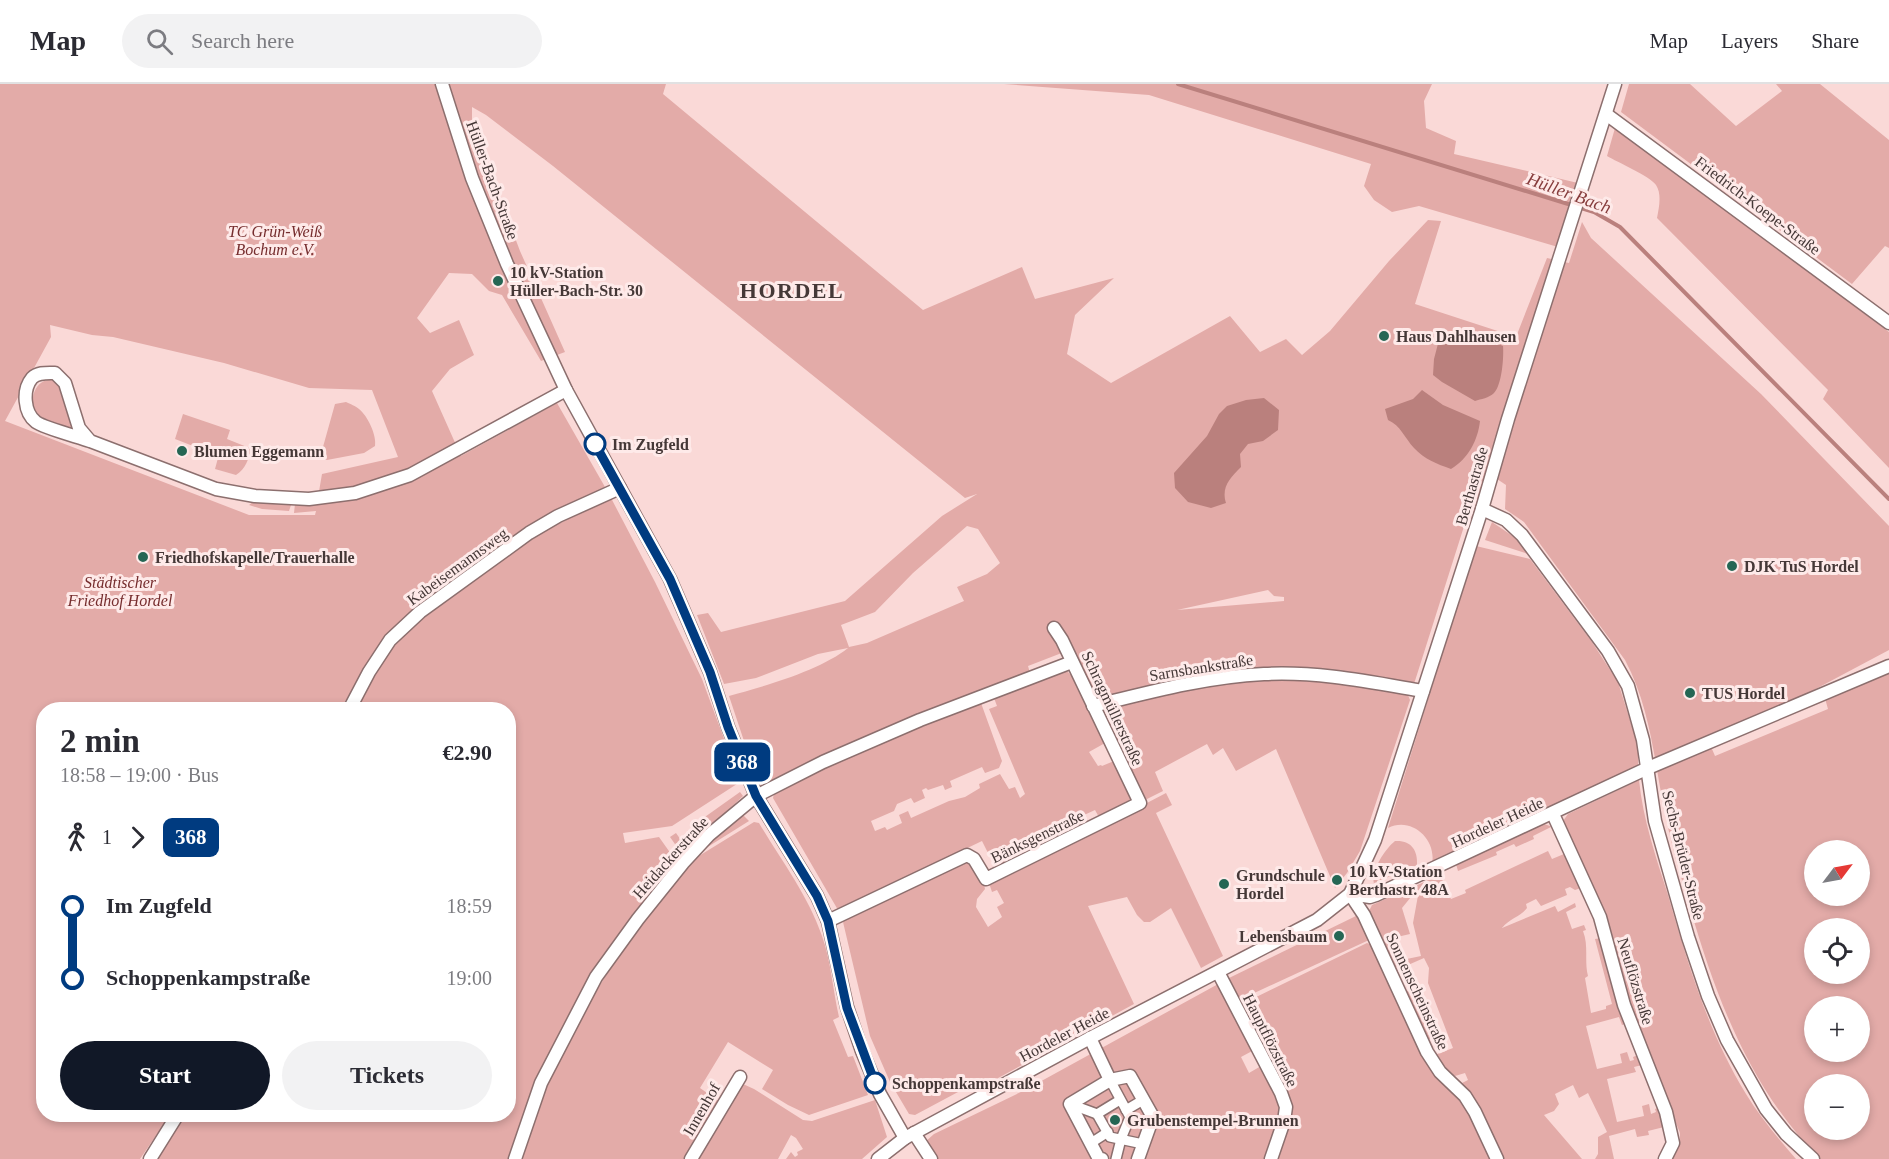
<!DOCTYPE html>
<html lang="en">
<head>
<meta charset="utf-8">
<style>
  body { margin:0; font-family:"Times New Roman",serif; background:#f2f2f3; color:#2b2b33; height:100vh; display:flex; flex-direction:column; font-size:22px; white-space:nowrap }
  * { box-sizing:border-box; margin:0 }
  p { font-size:20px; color:#7c7c81 }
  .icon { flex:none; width:33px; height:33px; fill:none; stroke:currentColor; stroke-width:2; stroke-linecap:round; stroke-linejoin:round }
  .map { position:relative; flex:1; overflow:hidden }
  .sheet { position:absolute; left:36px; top:618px; width:480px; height:420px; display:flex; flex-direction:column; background:#fff; border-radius:24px; box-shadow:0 3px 9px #0003 }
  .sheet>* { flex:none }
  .badge { padding:0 12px; border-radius:9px; font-size:21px; line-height:39px }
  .needle { width:39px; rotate:58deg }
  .fabs { position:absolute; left:1804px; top:756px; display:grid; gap:12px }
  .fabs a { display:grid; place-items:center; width:66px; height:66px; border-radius:50%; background:#fff; box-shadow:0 3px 9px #0003; font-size:30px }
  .map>.badge { position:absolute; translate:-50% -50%; box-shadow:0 0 0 3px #fff }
  .legs { display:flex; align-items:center; gap:9px; height:66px; padding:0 24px; font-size:20px }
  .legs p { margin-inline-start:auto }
  .summary { display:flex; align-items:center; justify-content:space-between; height:102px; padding:0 24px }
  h1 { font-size:33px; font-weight:600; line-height:45px }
  .button { display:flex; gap:12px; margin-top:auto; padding:12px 24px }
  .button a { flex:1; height:69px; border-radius:36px; background:#111827; color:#fff; font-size:24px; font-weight:600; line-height:69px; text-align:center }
  .button a+a { background:#f2f2f3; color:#2b2b33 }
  ul { padding:0 24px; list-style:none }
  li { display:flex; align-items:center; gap:21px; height:72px; font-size:22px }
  li i { display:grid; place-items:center; width:9px; height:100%; margin:0 8px; background:currentColor }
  li i::after { content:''; width:15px; height:15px; margin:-8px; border:4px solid; border-radius:50%; background:#fff }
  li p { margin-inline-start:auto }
  li:first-child i { background:linear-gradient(#0000 50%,currentColor 0) }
  li:last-child i { background:linear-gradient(currentColor 50%,#0000 0) }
  header { display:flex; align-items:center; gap:36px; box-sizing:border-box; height:84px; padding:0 30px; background:#fff; border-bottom:2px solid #e1e1e2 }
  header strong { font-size:28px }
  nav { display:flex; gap:33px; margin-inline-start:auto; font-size:21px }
  .search { width:420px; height:54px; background:#f2f2f3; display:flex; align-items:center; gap:15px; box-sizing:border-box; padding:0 21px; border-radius:33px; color:#7c7c81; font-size:22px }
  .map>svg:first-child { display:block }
</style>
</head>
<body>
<header>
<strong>Map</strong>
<div class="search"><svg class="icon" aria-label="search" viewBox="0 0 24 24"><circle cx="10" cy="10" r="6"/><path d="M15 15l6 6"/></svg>Search here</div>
<nav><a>Map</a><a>Layers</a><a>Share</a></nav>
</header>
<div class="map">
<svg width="1889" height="1075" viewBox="0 0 1889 1075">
  <rect width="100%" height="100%" fill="#fad9d7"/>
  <g fill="#e3aba8" fill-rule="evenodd">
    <path d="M 0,0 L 666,0 L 663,10 L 923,226 L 1022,183 L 1035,215 L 1114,194 L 1075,231 L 1067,270 L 1111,299 L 1230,232 L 1260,268 L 1286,255 L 1302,271 L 1330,247 L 1389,177 L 1428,136 L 1441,137 L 1415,220 L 1516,253 L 1547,174 L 1569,179 L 1582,138 L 1591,154 L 1761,310 L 1889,442 L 1889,566 L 1761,634 L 1709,658 L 1715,672 L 1828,625 L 1824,611 L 1889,582 L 1889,1075 L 1820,1075 C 1752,1007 1717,917 1691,827 C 1681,793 1671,760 1664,725 C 1654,674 1650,623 1625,576 L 1524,438 L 1505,425 L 1506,401 L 1494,393 L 1483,416 L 1473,414 L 1414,600 L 1302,585 L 1097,613 L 1072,565 L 1028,582 L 1030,589 L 844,661 L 764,703 L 748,669 L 729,612 C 763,603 821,586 848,564 L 818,570 L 756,594 L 724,600 L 697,531 L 708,529 L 721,548 L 845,517 L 942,432 L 977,410 L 965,414 L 553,82 L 486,31 L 472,23 L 472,40 L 520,167 L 565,268 L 541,277 L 502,211 L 489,207 L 472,190 L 449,189 L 417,234 L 430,249 L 459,236 L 474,271 L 450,285 L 432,307 L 461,372 L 557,319 L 605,403 L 557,428 L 425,519 L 359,596 L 340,625 L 44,626 L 44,1030 L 170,1031 L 140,1075 L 0,1075 ZM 50,241 L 92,251 L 113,253 L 224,279 L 309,304 L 372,306 L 398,373 L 322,390 L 317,419 L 295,420 L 294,429 L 316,427 L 315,431 L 249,431 L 5,337 L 51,253 ZM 967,442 L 978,445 L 1000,479 L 987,490 L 957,503 L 964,517 L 867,559 L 849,563 L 841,541 L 875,528 L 913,489 ZM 1268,506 L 1274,512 L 1284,513 L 1284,517 L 1177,526 ZM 1815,766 L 1860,766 L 1860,812 L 1815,812 ZM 1815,844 L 1860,844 L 1860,890 L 1815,890 ZM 1815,922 L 1860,922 L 1860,968 L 1815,968 ZM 1815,1000 L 1860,1000 L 1860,1046 L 1815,1046 Z"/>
    <polygon points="1004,0 1432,0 1424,17 1426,44 1456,57 1454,70 1578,99 1558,163 1419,122 1392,128 1374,116 1364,102 1371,80 1149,11"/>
    <polygon points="1629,0 1690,0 1736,42 1782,7 1776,0 1820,0 1889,56 1889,164 1885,162 1852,200 1621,28"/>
    <path d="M 1615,44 L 1889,248 L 1889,384 L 1823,315 L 1828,306 L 1657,134 C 1659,124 1662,110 1656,101 C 1650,92 1617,78 1607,72 Z"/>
    <path d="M 47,296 L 54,296 L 60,301 L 73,341 L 71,344 C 62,341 52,339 43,334 C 27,326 31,300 47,296 Z"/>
    <path d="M 346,318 C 350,320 356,322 359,325 C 368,332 377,352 375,362 L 364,369 L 327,376 L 323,375 L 321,370 L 335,320 Z"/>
    <path d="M 183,330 L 230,346 L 227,355 L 252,365 C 248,375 246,385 236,391 L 215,385 L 218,374 L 192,365 L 193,362 L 175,355 Z"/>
    <path d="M 611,414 L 655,498 L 702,595 L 740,698 L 672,742 L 623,749 L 625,759 L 659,753 L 676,777 C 647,814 616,851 591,891 C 556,949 530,1011 510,1075 L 157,1075 L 185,1031 L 508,1030 L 508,626 L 355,625 L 361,611 L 390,566 L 426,528 L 544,447 Z"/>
    <polygon points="254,417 291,421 289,427 262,425 249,421"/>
    <polygon points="1492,438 1520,457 1531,471 1485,456"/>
    <path d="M 1476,462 L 1530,475 L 1592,558 L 1618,598 L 1638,662 L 1638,683 L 1432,780 C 1437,755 1411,732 1388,744 Z"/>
    <polygon points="1062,587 1068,588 1075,595 1105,659 1089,668 1098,682 1101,681 1102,682 1114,677 1131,716 1129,720 1100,735 1095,726 1071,737 1075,746 998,783 994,781 982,757 838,826 773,714 774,710 817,687 884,657 981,619 1002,677 999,684 985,689 982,683 950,697 952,703 945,706 943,701 928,706 926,704 922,706 925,714 914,719 911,714 897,720 894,727 871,737 875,747 885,743 887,746 902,739 899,731 908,727 911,734 949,717 965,713 980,704 979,700 1000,690 1009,705 1015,703 1020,714 1025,710 989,625 997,622 994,614"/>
    <path d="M 1291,594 C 1331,596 1370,600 1408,611 L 1410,616 L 1360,767 L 1347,789 L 1335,804 L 1276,665 L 1236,687 L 1223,664 L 1213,671 L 1207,660 L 1155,688 L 1163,707 L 1145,716 L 1100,625 L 1202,602 Z"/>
    <path d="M 1639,696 C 1643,736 1656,773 1668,811 C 1688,880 1708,948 1746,1010 C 1760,1033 1778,1054 1796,1075 L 1670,1075 L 1680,1055 L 1680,1049 L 1650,975 L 1563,737 L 1568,730 Z"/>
    <polygon points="740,708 743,712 682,770 670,753 676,749 683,759 700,748 695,740"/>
    <polygon points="1166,709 1172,721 1156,729 1223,872 1201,884 1171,824 1150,838 1144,838 1137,831 1127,813 1088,822 1134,920 976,1006 973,1000 915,1031 909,1030 890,998 870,952 843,838 850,832 964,776 972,779 984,801 985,805 977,815 976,823 988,843 1002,833 997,823 1004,819 997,806 992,808 989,799 1061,764"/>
    <polygon points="743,731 749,737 698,769"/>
    <path d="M 754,738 L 759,739 C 781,776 808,811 822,852 C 831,877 833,907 839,933 L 833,936 L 848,973 L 853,972 L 868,1011 L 809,1031 L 788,1021 L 762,1005 L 773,986 L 728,958 L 700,1004 L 720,1018 L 685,1075 L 521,1075 L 539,1020 L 560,972 L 583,928 L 617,874 L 652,826 L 694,775 Z"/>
    <polygon points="1544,740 1553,743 1561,761 1551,743 1533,752 1534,755 1516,763 1514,760 1496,768 1497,771 1458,787 1456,780"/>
    <path d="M 1395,757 C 1411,756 1418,766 1417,781 L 1407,788 L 1405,785 L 1374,800 C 1371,786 1385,765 1395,757 Z"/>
    <path d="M 1562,765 L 1581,804 L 1575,806 L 1570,803 L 1565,805 L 1567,811 L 1541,822 L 1536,815 L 1526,820 L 1527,824 C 1520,833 1510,834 1502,844 L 1555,822 L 1558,828 L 1575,819 L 1576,823 L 1566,828 L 1572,845 L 1584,841 L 1586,846 L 1583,847 C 1589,862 1584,877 1588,892 L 1585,894 L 1591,929 L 1606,925 L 1606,922 L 1612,920 L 1595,855 L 1601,854 L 1625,940 L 1622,941 L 1619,933 L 1586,942 L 1597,985 L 1622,979 L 1620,970 L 1627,968 L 1630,977 L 1634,976 L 1633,973 L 1638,971 L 1642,981 L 1634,983 L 1636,988 L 1607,995 L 1617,1038 L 1644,1032 L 1642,1022 L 1649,1020 L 1651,1030 L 1656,1028 L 1655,1025 L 1658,1024 L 1664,1043 L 1648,1047 L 1649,1051 L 1637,1053 L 1635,1045 L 1609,1052 L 1614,1075 L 1595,1075 L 1598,1070 L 1598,1053 L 1607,1048 L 1588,1009 L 1579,1014 L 1573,1001 L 1555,1010 L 1559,1020 L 1554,1027 L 1544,1031 L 1582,1075 L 1503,1075 L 1481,1026 L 1462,999 L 1468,996 L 1465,989 L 1455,992 L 1446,986 L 1435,971 L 1453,964 L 1428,899 L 1429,884 L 1424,874 L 1408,881 L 1395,883 L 1369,827 L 1372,821 L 1440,791 L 1451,815 L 1466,809 L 1465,806 L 1548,767 L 1552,775 L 1564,770 ZM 1419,806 L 1413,839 L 1421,872 L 1402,876 L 1397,853 L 1410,850 L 1402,824 L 1415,808 Z"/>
    <polygon points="1358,831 1369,856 1237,917 1227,895"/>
    <polygon points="1367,859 1372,861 1425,976 1463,1017 1491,1075 1277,1075 1292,1031 1291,1018 1242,920"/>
    <polygon points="1220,899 1254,966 1241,973 1249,989 1261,982 1278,1014 1281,1030 1266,1075 936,1075 925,1058 934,1050 1025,1006"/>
    <polygon points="1412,906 1434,953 1428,956 1405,907"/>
    <polygon points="743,1000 754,1005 803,1036 812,1037 875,1016 887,1053 862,1075 786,1075 791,1068 795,1073 798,1071 797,1068 803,1065 796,1054 791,1051 778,1075 694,1075 738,1004"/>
  </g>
  <g fill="#ba807d">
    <path d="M 1456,250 L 1485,254 L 1503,262 C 1504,273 1502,301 1494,309 C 1489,314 1481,315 1475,317 L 1442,298 L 1433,291 L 1434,275 L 1440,252 Z"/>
    <path d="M 1422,306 L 1443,321 L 1480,337 C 1478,356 1468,375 1451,385 C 1437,380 1424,375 1414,364 C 1404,353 1401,342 1388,336 L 1385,325 L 1413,315 Z"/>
    <path d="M 1264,314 L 1279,326 L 1278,346 L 1263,357 L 1248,360 L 1240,370 L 1241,383 C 1230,394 1221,403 1226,419 L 1211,424 L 1188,418 L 1175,404 L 1174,389 L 1207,352 L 1219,330 L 1227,322 L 1246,316 Z"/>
  </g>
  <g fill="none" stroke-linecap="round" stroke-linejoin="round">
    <polyline stroke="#ba807d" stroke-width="4" points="1178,0 1594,128 1620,143 1889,415"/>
    <defs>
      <g id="pedestrian">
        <polyline points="1110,996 1130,1033 1121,1055 1116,1075"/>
        <polyline points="1120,1016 1097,1030 1110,1053 1143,1060"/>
        <polyline points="1070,1020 1097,1030"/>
        <polyline points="1126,1026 1143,1016"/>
        <polyline points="1091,1059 1108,1048"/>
      </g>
      <g id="minor">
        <polyline points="442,0 472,94 507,180 566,306 670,495 710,588 728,643 756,712 817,812 828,837 847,923 862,967 880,1010 905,1054"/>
        <polyline points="1606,30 1889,239"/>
        <path d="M 90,357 C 79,353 44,344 36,338 C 24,329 22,306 32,294 C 38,288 47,289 55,289 L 65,299 L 79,344 L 90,357 L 216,405 L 255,412 L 309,415 L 355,409 L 410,391 L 566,306"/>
        <polyline points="1482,425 1506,436 1522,451 1608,567 1628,602 1643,656 1655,737 1688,853 1708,912 1727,956 1766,1025 1786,1050 1813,1075"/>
        <path d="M 1093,622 C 1150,608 1205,593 1264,590 C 1317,587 1370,598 1423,607"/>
        <polyline points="349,626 369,588 390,556 420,528 529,449 558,432 620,404"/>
        <polyline points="1553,730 1600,833 1624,921 1666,1028 1673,1059 1665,1075"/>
        <polyline points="1350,810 1370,813 1376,811 1648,684 1889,582"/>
        <polyline points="1350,810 1364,831 1427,968 1440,988 1465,1012 1475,1028 1497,1075"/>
        <polyline points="828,837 967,771 974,775 986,795 1140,719 1062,556 1054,544"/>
        <polyline points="1218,888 1281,1009 1286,1023 1284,1037 1271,1075"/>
        <polyline points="1090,954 1110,996"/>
        <polyline points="914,1049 931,1075"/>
        <polyline points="150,1075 178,1030"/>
        <polyline points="515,1075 541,999 596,893 638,835 683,779 709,751 756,712 823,678 920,636 1072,578"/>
        <polyline points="691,1075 740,993"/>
        <polyline points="878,1075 905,1054 1090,954 1317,836 1350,810 1375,756 1482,425 1508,335 1615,0"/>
        <polyline points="1102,1075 1099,1075 1070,1020 1110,996 1130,992 1153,1033 1138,1075"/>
      </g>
    </defs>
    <use href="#pedestrian" stroke="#8c6f6e" stroke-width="12"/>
    <use href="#minor" stroke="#8c6f6e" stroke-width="15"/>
    <use href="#pedestrian" stroke="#fff" stroke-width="9"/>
    <use href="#minor" stroke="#fff" stroke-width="12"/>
  </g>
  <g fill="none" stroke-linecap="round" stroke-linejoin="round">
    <defs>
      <polyline id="line-1" points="595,360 670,495 710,588 728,643 756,712 817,812 828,837 847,924 875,999"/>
    </defs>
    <use href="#line-1" stroke="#fff" stroke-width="14"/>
    <use href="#line-1" stroke="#003b80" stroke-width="9"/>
  </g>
  <g fill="#256654" stroke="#feeae9" stroke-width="2">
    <circle cx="498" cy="197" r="6"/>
    <circle cx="1384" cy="252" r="6"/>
    <circle cx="182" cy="367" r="6"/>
    <circle cx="143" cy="473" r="6"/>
    <circle cx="1732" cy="482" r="6"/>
    <circle cx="1690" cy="609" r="6"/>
    <circle cx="1337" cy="796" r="6"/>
    <circle cx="1224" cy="800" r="6"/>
    <circle cx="1339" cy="852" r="6"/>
    <circle cx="1115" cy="1036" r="6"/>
  </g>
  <g fill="#fff" stroke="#003b80" stroke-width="3">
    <circle cx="595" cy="360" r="10"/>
    <circle cx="875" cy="999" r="10"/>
  </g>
  <g text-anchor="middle" stroke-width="6" stroke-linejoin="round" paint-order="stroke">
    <g font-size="16" fill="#453837" stroke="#feeae9">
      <text transform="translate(493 96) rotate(70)" y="6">Hüller-Bach-Straße</text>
      <text transform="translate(1758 121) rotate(37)" y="6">Friedrich-Koepe-Straße</text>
      <text transform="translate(1471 402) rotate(-74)" y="6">Berthastraße</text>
      <text transform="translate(457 482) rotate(-36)" y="6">Kabeisemannsweg</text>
      <text transform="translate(1201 583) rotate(-9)" y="6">Sarnsbankstraße</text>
      <text transform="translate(1113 624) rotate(65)" y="6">Schragmüllerstraße</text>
      <text transform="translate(1497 738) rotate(-25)" y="6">Hordeler Heide</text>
      <text transform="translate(1037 752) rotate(-26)" y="6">Bänksgenstraße</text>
      <text transform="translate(1684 771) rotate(76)" y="6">Sechs-Brüder-Straße</text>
      <text transform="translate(670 773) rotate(-48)" y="6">Heidackerstraße</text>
      <text transform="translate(1636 897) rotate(73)" y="6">Neuflözstraße</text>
      <text transform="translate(1418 907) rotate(65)" y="6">Sonnenscheinstraße</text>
      <text transform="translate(1064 950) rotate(-28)" y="6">Hordeler Heide</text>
      <text transform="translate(1271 956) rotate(63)" y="6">Hauptflözstraße</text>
      <text transform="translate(701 1025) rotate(-60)" y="6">Innenhof</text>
    </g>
    <g font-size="16" font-style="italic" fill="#762d2e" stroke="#feeae9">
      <text x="275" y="153">TC Grün-Weiß<tspan x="275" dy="18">Bochum e.V.</tspan></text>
      <text x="120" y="504">Städtischer<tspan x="120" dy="18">Friedhof Hordel</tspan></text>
    </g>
    <g font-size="16" font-weight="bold" fill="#453837" stroke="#feeae9" text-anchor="start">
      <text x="510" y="194">10 kV-Station<tspan x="510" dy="18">Hüller-Bach-Str. 30</tspan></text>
      <text x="1396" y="258">Haus Dahlhausen</text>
      <text x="194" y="373">Blumen Eggemann</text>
      <text x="155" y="479">Friedhofskapelle/Trauerhalle</text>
      <text x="1744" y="488">DJK TuS Hordel</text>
      <text x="1702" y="615">TUS Hordel</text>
      <text x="1349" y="793">10 kV-Station<tspan x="1349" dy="18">Berthastr. 48A</tspan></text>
      <text x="1236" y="797">Grundschule<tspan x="1236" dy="18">Hordel</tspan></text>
      <text x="1327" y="858" text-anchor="end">Lebensbaum</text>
      <text x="1127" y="1042">Grubenstempel-Brunnen</text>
    </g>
    <g font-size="16" font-weight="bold" fill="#453837" stroke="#feeae9" text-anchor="start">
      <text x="612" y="366">Im Zugfeld</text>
      <text x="892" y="1005">Schoppenkampstraße</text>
    </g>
    <g font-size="18" font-style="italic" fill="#873d3d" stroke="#feeae9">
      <text transform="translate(1569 109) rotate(20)" y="6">Hüller Bach</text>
    </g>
    <g font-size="22" font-weight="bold" letter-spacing="1.5" fill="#453837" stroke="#feeae9">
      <text x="792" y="214">HORDEL</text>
    </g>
  </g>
</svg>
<div class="fabs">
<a><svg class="needle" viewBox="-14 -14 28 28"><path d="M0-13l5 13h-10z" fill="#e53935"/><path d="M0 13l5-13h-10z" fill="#7c7c81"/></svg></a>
<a><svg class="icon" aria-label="locate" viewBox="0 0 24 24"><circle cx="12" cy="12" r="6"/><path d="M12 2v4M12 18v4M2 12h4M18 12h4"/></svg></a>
<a>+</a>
<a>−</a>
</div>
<b class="badge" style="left:742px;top:678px;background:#003b80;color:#fff">368</b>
<section class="sheet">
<div class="summary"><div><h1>2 min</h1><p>18:58 – 19:00 · Bus</p></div><b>€2.90</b></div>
<div class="legs"><svg class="icon" aria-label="walk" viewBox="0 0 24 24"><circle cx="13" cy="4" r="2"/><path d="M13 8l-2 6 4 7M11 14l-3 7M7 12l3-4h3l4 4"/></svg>1<svg class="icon" aria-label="forward" viewBox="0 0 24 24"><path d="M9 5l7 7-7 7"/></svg><b class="badge" style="background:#003b80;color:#fff">368</b></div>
<ul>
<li><i style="color:#003b80"></i><b>Im Zugfeld</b><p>18:59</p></li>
<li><i style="color:#003b80"></i><b>Schoppenkampstraße</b><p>19:00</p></li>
</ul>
<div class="button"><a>Start</a><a>Tickets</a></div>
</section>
</div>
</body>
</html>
